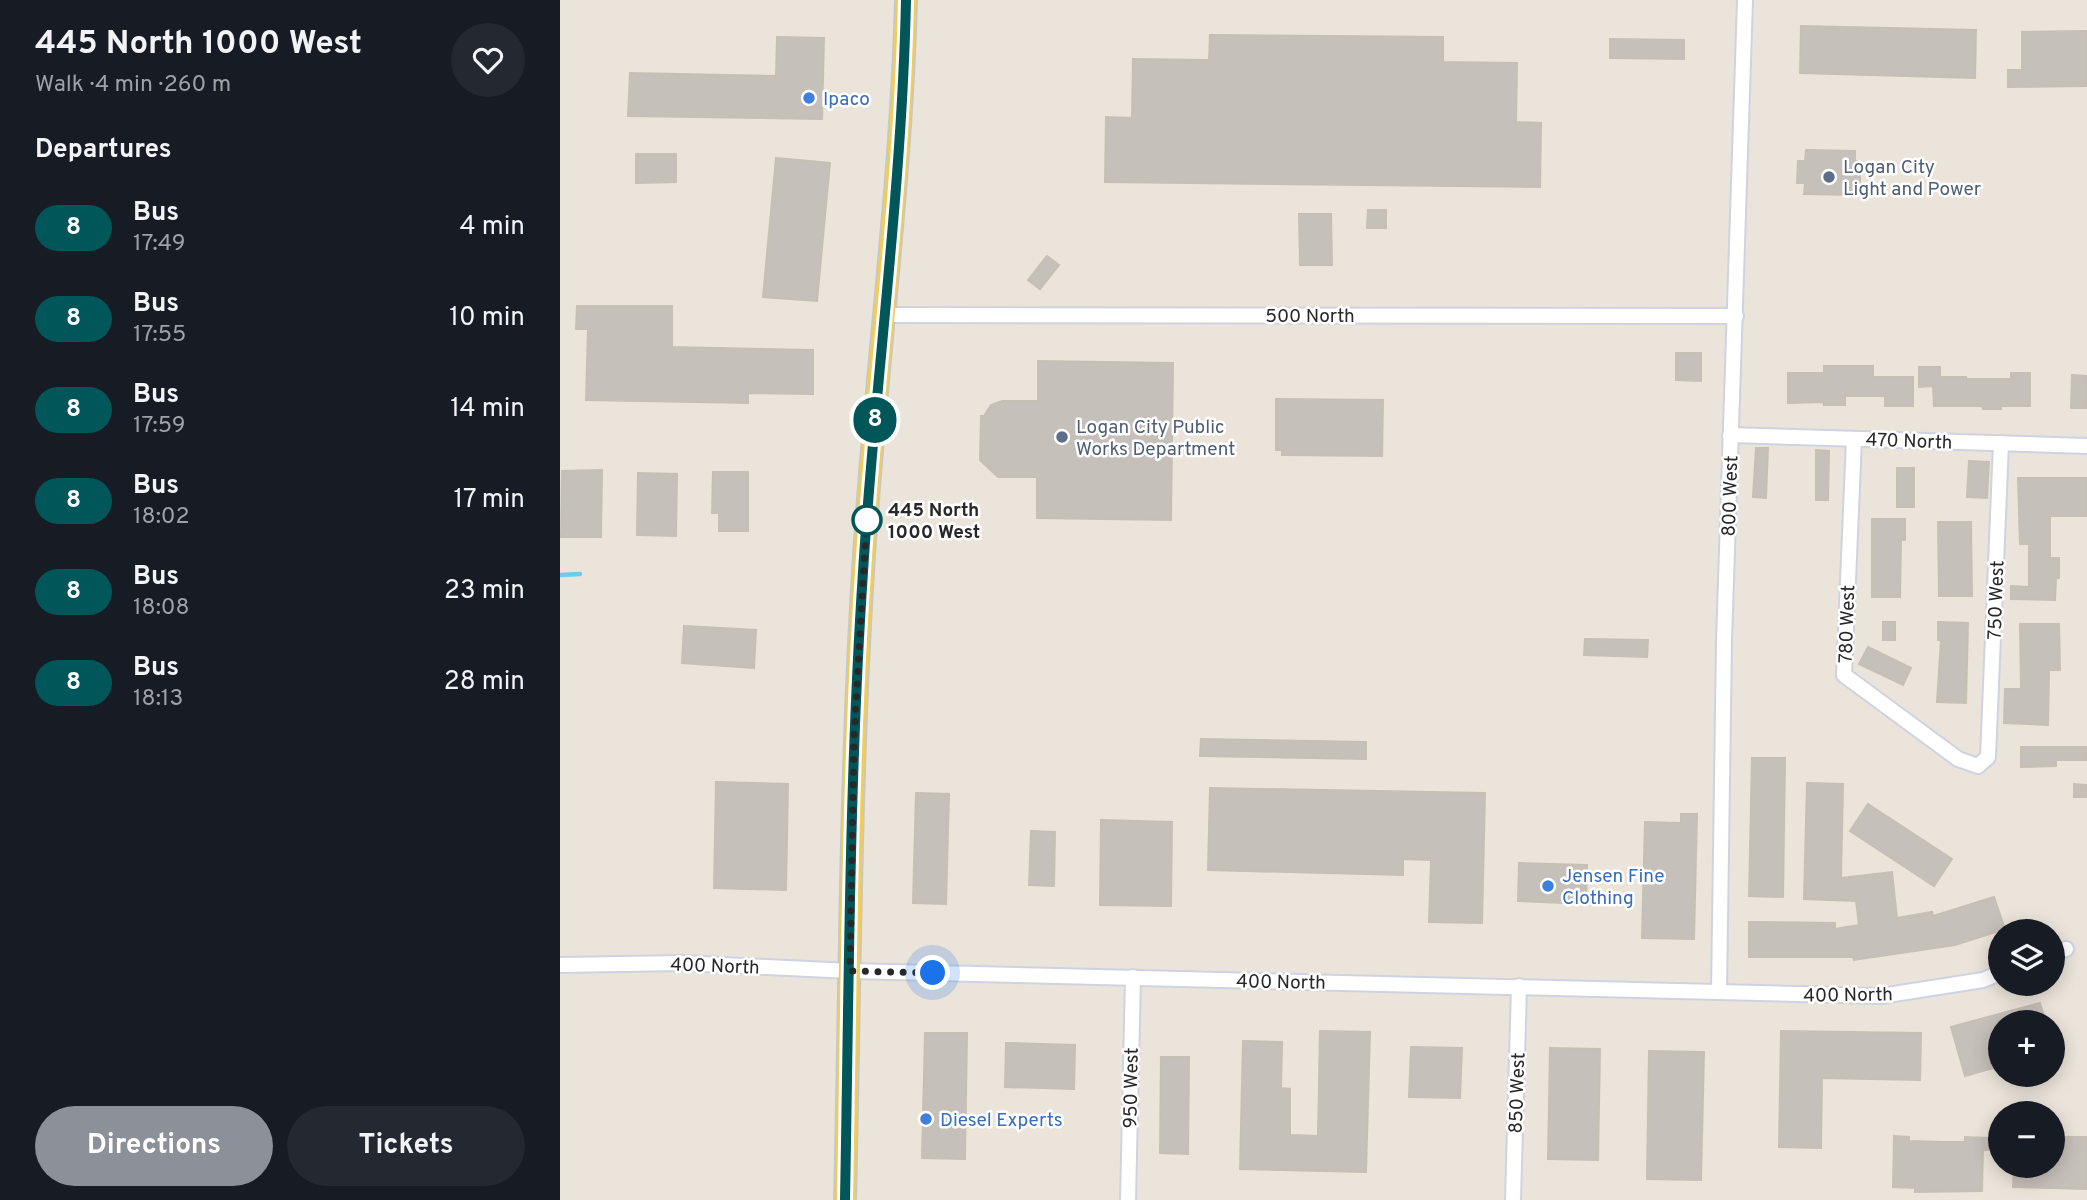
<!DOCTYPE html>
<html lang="en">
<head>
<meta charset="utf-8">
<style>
  body { margin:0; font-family:Overpass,sans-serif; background:#242831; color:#f1f3f6; height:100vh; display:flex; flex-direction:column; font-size:26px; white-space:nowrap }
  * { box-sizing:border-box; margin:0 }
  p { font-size:23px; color:#9ea1a6 }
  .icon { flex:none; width:38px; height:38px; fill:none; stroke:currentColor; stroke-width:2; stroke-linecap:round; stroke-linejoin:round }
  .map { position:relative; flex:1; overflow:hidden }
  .side { display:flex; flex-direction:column; background:#171b24; width:560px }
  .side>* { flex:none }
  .badge { padding:0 14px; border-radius:23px; font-size:24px; line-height:46px }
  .fabs { position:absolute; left:1428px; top:919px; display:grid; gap:14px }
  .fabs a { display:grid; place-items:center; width:77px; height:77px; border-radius:50%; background:#171b24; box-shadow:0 4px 18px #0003; font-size:35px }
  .you { position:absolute; width:35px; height:35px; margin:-18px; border:5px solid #fff; border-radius:50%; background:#1a73e8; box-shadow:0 0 0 10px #1a73e833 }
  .map>.badge { position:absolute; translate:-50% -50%; box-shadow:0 0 0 4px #fff }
  h2 { padding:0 35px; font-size:26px; line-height:63px }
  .round { display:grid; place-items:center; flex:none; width:74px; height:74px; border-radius:37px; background:#242831 }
  .headline { display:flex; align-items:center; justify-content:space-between; height:119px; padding:0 35px }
  h1 { font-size:33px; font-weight:700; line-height:52px }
  .button { display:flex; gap:14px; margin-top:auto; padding:14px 35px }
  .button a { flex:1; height:80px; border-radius:42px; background:#8c9099; color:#fff; font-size:28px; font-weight:700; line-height:80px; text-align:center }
  .button a+a { background:#242831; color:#f1f3f6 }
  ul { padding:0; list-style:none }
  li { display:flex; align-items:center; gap:21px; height:91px; padding:0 35px }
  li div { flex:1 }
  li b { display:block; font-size:26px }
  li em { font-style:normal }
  li .badge { min-width:77px; font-weight:700; text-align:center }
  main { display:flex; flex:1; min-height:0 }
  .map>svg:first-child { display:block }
</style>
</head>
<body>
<main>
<section class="side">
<div class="headline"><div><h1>445 North 1000 West</h1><p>Walk · 4 min · 260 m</p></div><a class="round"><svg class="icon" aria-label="heart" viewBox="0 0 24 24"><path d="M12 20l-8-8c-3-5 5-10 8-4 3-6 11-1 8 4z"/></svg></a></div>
<h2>Departures</h2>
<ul>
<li><span class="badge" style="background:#015659;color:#fff">8</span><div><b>Bus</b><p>17:49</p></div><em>4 min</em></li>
<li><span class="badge" style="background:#015659;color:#fff">8</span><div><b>Bus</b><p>17:55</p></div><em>10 min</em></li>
<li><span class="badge" style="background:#015659;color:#fff">8</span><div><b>Bus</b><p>17:59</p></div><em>14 min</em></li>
<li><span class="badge" style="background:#015659;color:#fff">8</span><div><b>Bus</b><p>18:02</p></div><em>17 min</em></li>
<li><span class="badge" style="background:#015659;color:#fff">8</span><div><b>Bus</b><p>18:08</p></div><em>23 min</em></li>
<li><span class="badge" style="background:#015659;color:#fff">8</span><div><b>Bus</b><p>18:13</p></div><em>28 min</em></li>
</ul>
<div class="button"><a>Directions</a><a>Tickets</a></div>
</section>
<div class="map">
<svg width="1527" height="1200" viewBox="0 0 1527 1200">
  <rect width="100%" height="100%" fill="#ebe4da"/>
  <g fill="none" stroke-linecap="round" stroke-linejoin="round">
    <polyline stroke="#6dcbed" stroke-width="4.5" points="0,575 20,574"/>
  </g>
  <g fill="#c6c0ba" stroke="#c6bfb4" stroke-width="2">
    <polygon points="1241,26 1416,30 1415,78 1240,73"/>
    <polygon points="1527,31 1527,86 1448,87 1448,70 1462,70 1462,32"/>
    <polygon points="650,35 883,37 883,62 957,63 956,122 981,123 980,187 545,182 546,117 572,118 573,59 649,60"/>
    <polygon points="217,37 264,38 262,119 68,116 70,73 216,76"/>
    <polygon points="1050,39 1124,40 1124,59 1050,58"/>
    <polygon points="1246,150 1295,151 1295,161 1300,162 1300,184 1295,184 1294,195 1244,194 1245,183 1237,183 1238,161 1245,161"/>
    <polygon points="76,154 116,154 116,182 76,183"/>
    <polygon points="216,158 270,163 257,301 203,297"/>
    <polygon points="808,210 826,210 826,228 807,228"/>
    <polygon points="739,214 771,214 772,265 740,265"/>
    <polygon points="487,256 499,265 480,289 468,280"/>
    <polygon points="17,306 112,306 112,347 253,350 253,394 188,393 188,403 26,400 28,329 16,329"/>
    <polygon points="1116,353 1141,353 1141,381 1116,380"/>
    <polygon points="478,361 613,363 611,520 477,518 477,477 438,477 420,460 421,416 424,416 431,405 442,401 478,401"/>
    <polygon points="1264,366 1313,366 1313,377 1353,377 1353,406 1325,406 1325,396 1285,396 1285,405 1264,405 1264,402 1228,403 1228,373 1264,373"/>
    <polygon points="1359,367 1380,367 1380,377 1406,377 1406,379 1451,379 1451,373 1470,373 1470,406 1441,406 1441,409 1423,409 1422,406 1374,406 1373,386 1359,387"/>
    <polygon points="1512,375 1527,376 1527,408 1511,408"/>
    <polygon points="716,399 823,400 822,456 722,455 722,450 716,450"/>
    <polygon points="1196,448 1208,448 1206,498 1193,497"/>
    <polygon points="1256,450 1269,451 1268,500 1256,500"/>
    <polygon points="1409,461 1429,462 1427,498 1407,497"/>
    <rect x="1337" y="468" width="17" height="39"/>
    <polygon points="42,470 41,537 1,537 2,471"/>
    <polygon points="153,472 188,472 188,531 159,531 159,513 152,513"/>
    <polygon points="78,473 117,474 116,536 77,535"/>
    <polygon points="1458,478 1527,478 1527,516 1490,516 1490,558 1499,558 1499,578 1496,578 1495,600 1451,599 1451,586 1469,587 1469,544 1460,544"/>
    <polygon points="1312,519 1345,519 1345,540 1341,540 1340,597 1312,597"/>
    <polygon points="1378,522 1411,522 1412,596 1379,596"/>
    <rect x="1323" y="622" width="12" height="18"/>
    <polygon points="1378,622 1408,623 1406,703 1377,702 1381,640 1378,640"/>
    <polygon points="1460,624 1499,624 1500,670 1489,670 1488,725 1444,723 1445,689 1461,689"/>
    <polygon points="124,626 196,630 194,668 122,663"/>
    <polygon points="1025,639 1088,640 1087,657 1024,655"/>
    <polygon points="1308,647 1351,668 1343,685 1299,664"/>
    <polygon points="641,739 806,742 806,759 640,756"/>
    <polygon points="1461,747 1527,747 1527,760 1496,760 1496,766 1461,767"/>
    <polygon points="1192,758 1225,758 1223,897 1189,896"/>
    <polygon points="156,782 228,784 226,890 154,888"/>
    <polygon points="1247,783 1283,784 1281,878 1332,872 1337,918 1372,912 1373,916 1434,897 1445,929 1395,945 1294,960 1293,957 1189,957 1189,922 1275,923 1275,929 1299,925 1296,901 1244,899"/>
    <polygon points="1514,784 1527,785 1527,797 1514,797"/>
    <polygon points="650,788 925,793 922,923 869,922 871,860 843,859 843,875 648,870"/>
    <polygon points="356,793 389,794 386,904 353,903"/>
    <polygon points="1308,804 1392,859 1374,886 1290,831"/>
    <polygon points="1121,814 1137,814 1134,939 1082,938 1085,822 1121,823"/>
    <polygon points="541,820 612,822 611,906 540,905"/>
    <polygon points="471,831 495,832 494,886 469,885"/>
    <polygon points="959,863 1027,865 1026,904 958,901"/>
    <polygon points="1480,1003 1486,1022 1440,1022 1440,1066 1405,1076 1391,1027"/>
    <polygon points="760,1031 810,1032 806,1172 680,1169 683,1041 722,1042 721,1088 730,1089 730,1135 758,1136"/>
    <polygon points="1221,1031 1361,1033 1360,1080 1262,1078 1261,1148 1219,1147"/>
    <polygon points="365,1033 407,1033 405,1159 362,1158"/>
    <polygon points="446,1043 515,1045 514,1089 445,1087"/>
    <polygon points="851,1047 902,1048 900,1098 849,1097"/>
    <polygon points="990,1048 1040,1049 1038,1160 988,1159"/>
    <polygon points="1089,1051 1144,1052 1141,1180 1087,1179"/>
    <polygon points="601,1057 629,1057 628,1154 600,1153"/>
    <polygon points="1334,1136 1349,1137 1349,1141 1383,1142 1405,1142 1405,1137 1428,1138 1428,1150 1423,1150 1422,1191 1355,1192 1355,1188 1333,1187"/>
    <polygon points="1493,1137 1527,1137 1527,1189 1453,1187 1454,1166 1493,1166"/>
  </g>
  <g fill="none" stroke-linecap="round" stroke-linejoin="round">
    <defs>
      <g id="street">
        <polyline points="324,315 1176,316"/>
        <polyline points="1170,435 1527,446"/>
        <polyline points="1294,439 1284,675 1398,759 1418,766 1428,757 1441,443"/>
        <polyline points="1493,953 1506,949"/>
        <polyline points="0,965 122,963 290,971 1321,996 1423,980 1440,973"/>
        <polyline points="1159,992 1164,641 1185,0"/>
        <polyline points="568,1200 573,977"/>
        <polyline points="953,1200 959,986"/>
      </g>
      <path id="primary" d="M 285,1200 C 290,991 290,781 303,572 C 314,381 341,191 346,0"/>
    </defs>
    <use href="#street" stroke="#cfd3e1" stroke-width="18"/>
    <use href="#primary" stroke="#c7c7c7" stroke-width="24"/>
    <use href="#street" stroke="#fff" stroke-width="14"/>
    <use href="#primary" stroke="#efcc5b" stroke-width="21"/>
  </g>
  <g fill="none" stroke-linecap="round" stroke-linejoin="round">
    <defs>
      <path id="line" d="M 285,1200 C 289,991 289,781 303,572 C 315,381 342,191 346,0"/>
    </defs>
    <use href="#line" stroke="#fff" stroke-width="16"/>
    <use href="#line" stroke="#015659" stroke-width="10"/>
    <polyline stroke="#282828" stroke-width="7" stroke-dasharray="0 12.6" points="307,520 307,514 294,738 290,971 373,973"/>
  </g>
  <g fill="#3f7fe0" stroke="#fff" stroke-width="2.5">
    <circle cx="249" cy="98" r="7"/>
    <circle cx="988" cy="886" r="7"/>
    <circle cx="366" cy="1119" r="7"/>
  </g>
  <g fill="#5c6f8a" stroke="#fff" stroke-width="2.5">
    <circle cx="1269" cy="177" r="7"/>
    <circle cx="502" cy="437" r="7"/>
  </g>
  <circle fill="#fff" stroke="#015659" stroke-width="3.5" cx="307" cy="520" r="14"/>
  <g text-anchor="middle" stroke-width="5" stroke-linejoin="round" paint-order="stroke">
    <g font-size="19" fill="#366cbe" stroke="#fff" text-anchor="start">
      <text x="263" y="105">Ipaco</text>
      <text x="1002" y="882">Jensen Fine<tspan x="1002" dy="22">Clothing</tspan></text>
      <text x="380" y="1126">Diesel Experts</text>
    </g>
    <g font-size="19" fill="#4e5e75" stroke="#fff" text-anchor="start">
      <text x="1283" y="173">Logan City<tspan x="1283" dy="22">Light and Power</tspan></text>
      <text x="516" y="433">Logan City Public<tspan x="516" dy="22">Works Department</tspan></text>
    </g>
    <g font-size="19" fill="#282828" stroke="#fff">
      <text x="750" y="322">500 North</text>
      <text transform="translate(1349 440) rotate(2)" y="7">470 North</text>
      <text transform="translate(1169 496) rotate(-88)" y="7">800 West</text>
      <text transform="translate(1435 600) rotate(-88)" y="7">750 West</text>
      <text transform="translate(1286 624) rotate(-88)" y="7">780 West</text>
      <text transform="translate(155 965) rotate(2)" y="7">400 North</text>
      <text transform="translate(721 981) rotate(1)" y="7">400 North</text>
      <text transform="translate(1288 994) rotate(-1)" y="7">400 North</text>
      <text transform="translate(570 1088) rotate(-89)" y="7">950 West</text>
      <text transform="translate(956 1093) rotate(-88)" y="7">850 West</text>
    </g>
    <g font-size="19" font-weight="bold" fill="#282828" stroke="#fff" text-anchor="start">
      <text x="328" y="516">445 North<tspan x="328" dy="22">1000 West</tspan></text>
    </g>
  </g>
</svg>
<div class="fabs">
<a><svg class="icon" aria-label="layers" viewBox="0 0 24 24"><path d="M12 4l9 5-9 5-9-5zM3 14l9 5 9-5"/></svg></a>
<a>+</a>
<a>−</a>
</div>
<div class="you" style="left:373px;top:973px"></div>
<b class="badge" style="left:315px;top:420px;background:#015659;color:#fff">8</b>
</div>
</main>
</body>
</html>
